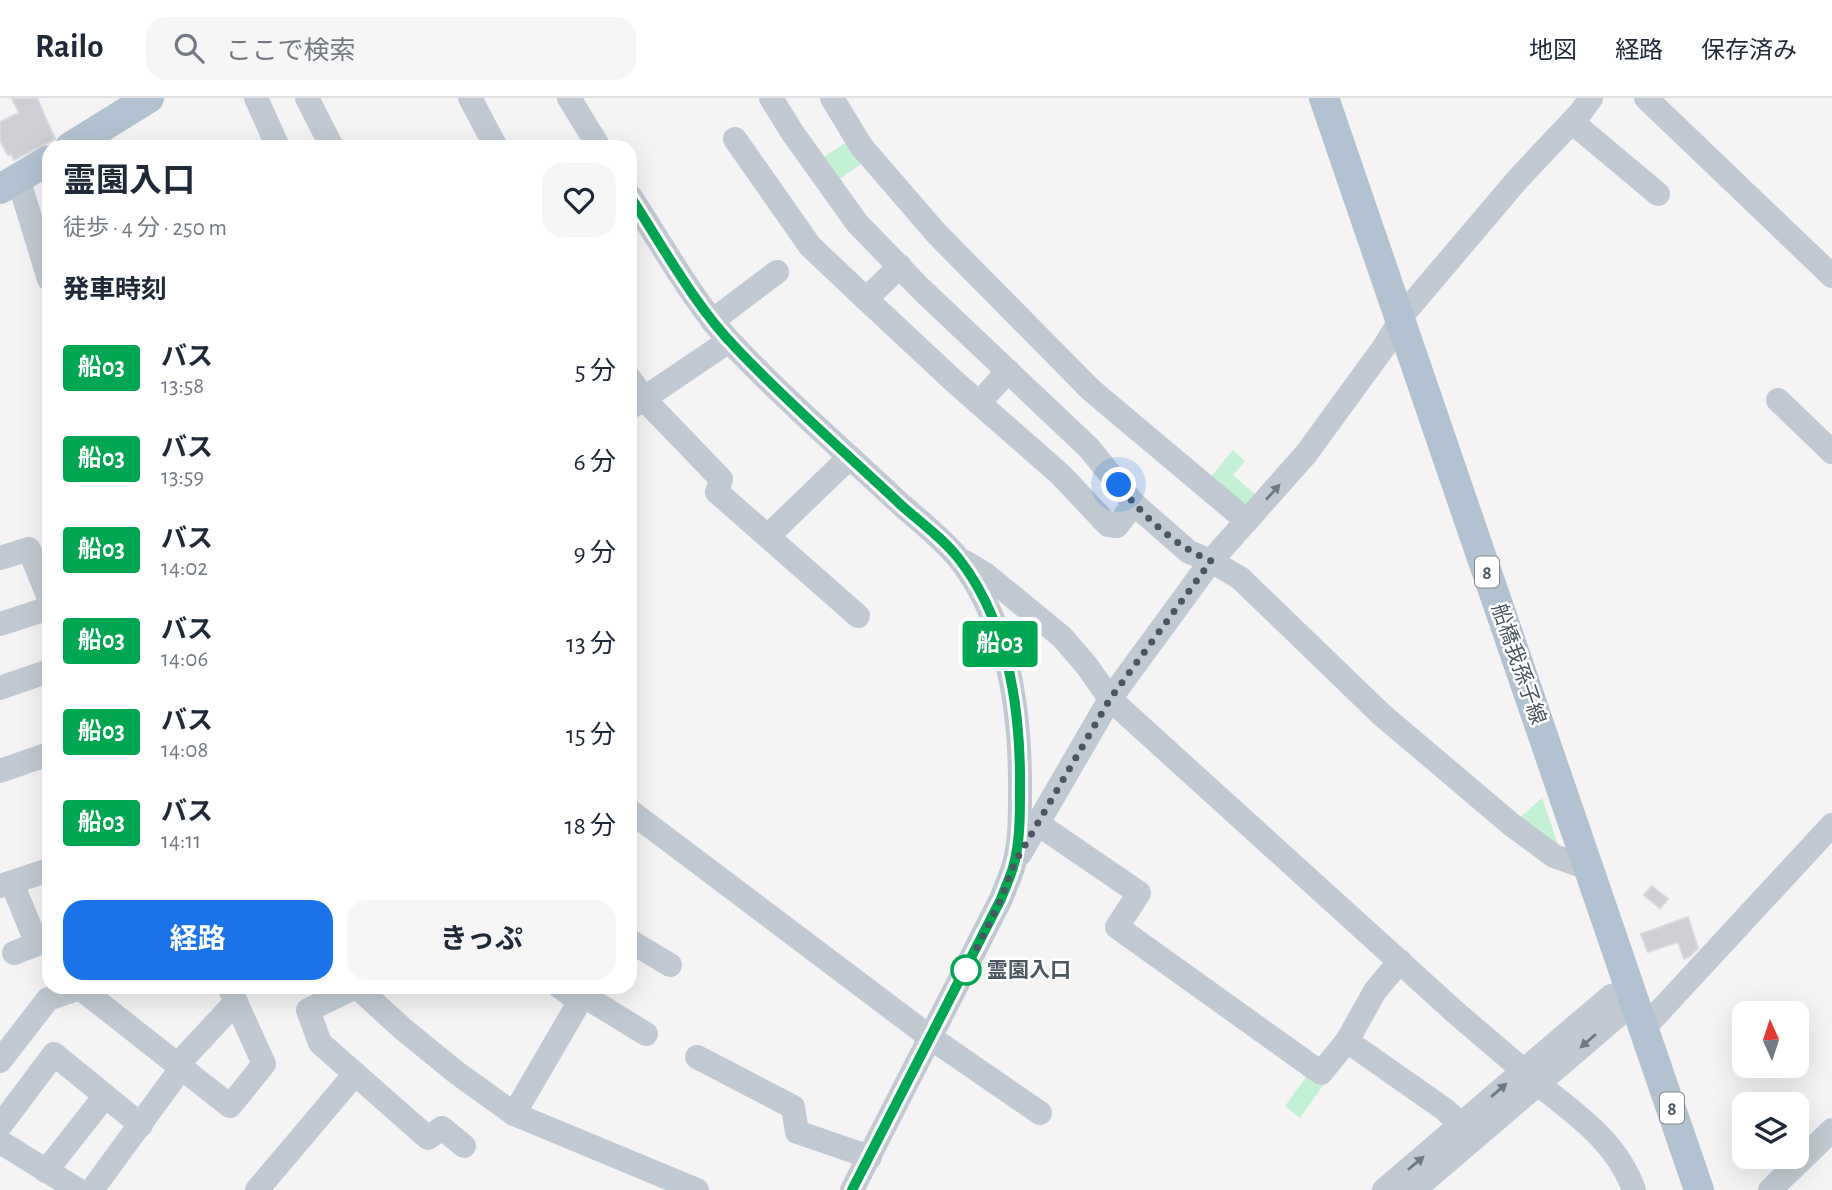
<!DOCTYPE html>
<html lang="ja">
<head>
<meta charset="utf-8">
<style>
  body { margin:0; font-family:"Alegreya Sans","Noto Sans JP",sans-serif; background:#f6f6f7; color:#1f2937; height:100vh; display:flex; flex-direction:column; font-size:26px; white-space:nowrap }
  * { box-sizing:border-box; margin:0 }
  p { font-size:23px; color:#747a83 }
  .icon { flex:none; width:38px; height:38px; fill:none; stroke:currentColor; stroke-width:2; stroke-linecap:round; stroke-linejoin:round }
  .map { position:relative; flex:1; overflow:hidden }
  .drawer { position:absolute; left:42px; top:42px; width:595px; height:854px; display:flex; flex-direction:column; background:#fff; border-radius:21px; box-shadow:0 7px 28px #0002 }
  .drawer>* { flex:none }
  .badge { padding:0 14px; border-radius:5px; font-size:24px; line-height:46px }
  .needle { width:46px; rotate:357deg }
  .buttons { position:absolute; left:1732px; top:903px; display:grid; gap:14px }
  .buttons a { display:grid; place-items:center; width:77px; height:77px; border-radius:14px; background:#fff; box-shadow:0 7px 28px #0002; font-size:35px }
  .you { position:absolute; width:35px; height:35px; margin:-18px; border:5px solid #fff; border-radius:50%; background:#1a73e8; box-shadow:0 0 0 10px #1a73e833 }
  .map>.badge { position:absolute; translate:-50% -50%; box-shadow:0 0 0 4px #fff }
  h2 { padding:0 21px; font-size:26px; line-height:63px }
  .round { display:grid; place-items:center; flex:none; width:74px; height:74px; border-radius:21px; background:#f6f6f7 }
  .head { display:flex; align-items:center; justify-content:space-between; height:119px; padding:0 21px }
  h1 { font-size:33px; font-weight:700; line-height:52px }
  .cta { display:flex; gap:14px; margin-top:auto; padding:14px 21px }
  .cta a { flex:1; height:80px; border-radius:21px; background:#1a73e8; color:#fff; font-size:28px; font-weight:700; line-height:80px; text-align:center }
  .cta a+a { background:#f6f6f7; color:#1f2937 }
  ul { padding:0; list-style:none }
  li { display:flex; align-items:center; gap:21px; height:91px; padding:0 21px }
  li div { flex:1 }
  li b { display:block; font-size:26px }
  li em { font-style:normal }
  li .badge { min-width:77px; font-weight:700; text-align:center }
  header { display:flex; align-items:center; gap:42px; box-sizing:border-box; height:98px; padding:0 35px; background:#fff; border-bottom:2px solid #e0e1e3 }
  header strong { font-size:33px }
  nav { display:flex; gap:38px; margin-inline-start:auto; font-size:24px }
  .search { width:490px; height:63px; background:#f6f6f7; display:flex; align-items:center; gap:18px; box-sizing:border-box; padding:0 24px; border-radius:21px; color:#747a83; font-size:26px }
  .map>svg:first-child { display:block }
</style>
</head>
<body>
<header>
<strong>Railo</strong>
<div class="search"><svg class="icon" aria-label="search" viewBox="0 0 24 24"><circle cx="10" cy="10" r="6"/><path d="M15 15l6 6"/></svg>ここで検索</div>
<nav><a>地図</a><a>経路</a><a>保存済み</a></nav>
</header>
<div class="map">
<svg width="1832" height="1092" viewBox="0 0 1832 1092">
  <rect width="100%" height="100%" fill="#f5f3f3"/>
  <g fill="#c3f1d5">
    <polygon points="851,41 865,63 834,85 818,63"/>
    <polygon points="1233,352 1245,363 1233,377 1258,399 1253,406 1238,406 1209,381"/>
    <polygon points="1542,700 1562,758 1516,723"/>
    <polygon points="1309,975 1324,986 1300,1020 1285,1008"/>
  </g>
  <g fill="#cdcfd5" stroke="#d7d9de" stroke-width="2">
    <polygon points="12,0 37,0 55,41 14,62 11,56 8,57 0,42 0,24 19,15"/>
    <polygon points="1652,788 1668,801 1660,810 1644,797"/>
    <polygon points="1688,819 1698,850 1689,859 1684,861 1678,844 1648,854 1641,836"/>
  </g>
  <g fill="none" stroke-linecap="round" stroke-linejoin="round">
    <g stroke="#c1cad2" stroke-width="24">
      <polyline points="256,0 278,49"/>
      <polyline points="307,0 332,49"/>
      <polyline points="470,0 496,49"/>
      <polyline points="569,0 599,49"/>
      <polyline points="771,0 792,34 857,125 921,191 1089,350 1134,406 1189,454 1211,463 1240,480 1382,617 1512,727 1554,758 1590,771"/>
      <polyline points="832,0 861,48 937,136 1091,292 1247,423"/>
      <polyline points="1646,0 1832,178"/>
      <polyline points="1572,24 1658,96"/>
      <polyline points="735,41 810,148 866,201"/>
      <polyline points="18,80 49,181"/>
      <path d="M 630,98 C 662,146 696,209 736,250 C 787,304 843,352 897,403 C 917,421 942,440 959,461 C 1010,526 1021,618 1020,698 C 1020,720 1020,745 1014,766 C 1011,778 1005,790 1001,801 L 852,1092"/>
      <polyline points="900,168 866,201 956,285 1061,377 1108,427 1117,428 1134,406"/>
      <polyline points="712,223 777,174"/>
      <polyline points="630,281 644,301 721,381 717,394 858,518"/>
      <polyline points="1778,302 1832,354"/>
      <polyline points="979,305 1008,273"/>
      <polyline points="631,309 729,243"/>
      <polyline points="768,438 850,359"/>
      <polyline points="0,460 29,451 49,500"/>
      <polyline points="965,464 985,476 1062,539 1087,568 1110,601 1455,914 1523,972"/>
      <polyline points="0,526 49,510"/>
      <polyline points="0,590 49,573"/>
      <polyline points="0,673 49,656"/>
      <polyline points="630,713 931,940 1040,1015"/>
      <polyline points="1038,726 1139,795 1117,829 1321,975 1347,943 1375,893 1400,863"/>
      <polyline points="1020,756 1110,601 1211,463 1306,356 1384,249 1406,213 1518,81 1581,14 1591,0"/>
      <polyline points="12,785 37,846 49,841"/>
      <polyline points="0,788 49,772"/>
      <polyline points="630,843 670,867"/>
      <polyline points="14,855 37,846"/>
      <polyline points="356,889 308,912 320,945 428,1040 442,1030 464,1048"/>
      <polyline points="357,889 403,931 457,975 514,1016 697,1092"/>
      <polyline points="560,889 581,904"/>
      <polyline points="80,890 230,1008 264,966 229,889"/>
      <polyline points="584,898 646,936"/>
      <polyline points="1645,929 1832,727"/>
      <polyline points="1347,943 1444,1011 1461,1026"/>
      <polyline points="697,959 793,1009 797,1034 870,1059"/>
      <polyline points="0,963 48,901 83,889"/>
      <polyline points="178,966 236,904"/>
      <path d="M 1538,986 C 1577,1017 1617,1044 1634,1092"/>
      <polyline points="514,1016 588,889"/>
      <polyline points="0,1028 54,956 141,1027"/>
      <polyline points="0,1044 78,1092"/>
      <polyline points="46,1073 105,998"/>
      <polyline points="92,1092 182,969"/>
      <polyline points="257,1092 355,976"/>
      <polyline points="1384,1092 1611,898 1633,893"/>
      <polyline points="1414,1092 1621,915 1633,893"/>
      <polyline points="1770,1092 1832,1032"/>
    </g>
    <g stroke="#b3c2d1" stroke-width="30">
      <polyline points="1324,0 1699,1092"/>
      <polyline points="70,49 149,0"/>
      <polyline points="0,91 49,62"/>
    </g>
  </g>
  <defs><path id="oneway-solid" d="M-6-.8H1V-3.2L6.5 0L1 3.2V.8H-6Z" transform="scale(1.75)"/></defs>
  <g fill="#6e7983">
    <use href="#oneway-solid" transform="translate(1273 394) rotate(-48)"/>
    <use href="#oneway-solid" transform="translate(1588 943) rotate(139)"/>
    <use href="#oneway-solid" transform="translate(1499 992) rotate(-41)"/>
    <use href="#oneway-solid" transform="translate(1416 1065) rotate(-40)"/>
  </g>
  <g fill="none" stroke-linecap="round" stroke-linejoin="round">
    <defs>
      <path id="line" d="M 630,98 C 662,147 695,208 736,250 C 788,305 846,355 901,407 C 920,424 944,441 959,461 C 1009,525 1021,615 1020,693 C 1020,717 1020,743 1014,766 C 1011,778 1005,790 1001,801 L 852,1092"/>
    </defs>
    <use href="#line" stroke="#fff" stroke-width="16"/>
    <use href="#line" stroke="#00a651" stroke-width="10"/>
    <path stroke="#4a5661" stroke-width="7" stroke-dasharray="0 12.6" d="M 966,872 L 1001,801 L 1014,766 L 1110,601 L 1211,463 C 1175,448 1143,418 1119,387"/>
  </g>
  <circle fill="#fff" stroke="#00a651" stroke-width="3.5" cx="966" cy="872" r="14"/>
  <g text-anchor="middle" stroke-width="5" stroke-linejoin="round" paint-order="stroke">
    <g fill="#fff" stroke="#808990" stroke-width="2">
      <rect x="1475" y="458.5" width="24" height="31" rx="5"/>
      <rect x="1660" y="994.5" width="24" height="31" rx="5"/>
    </g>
    <g font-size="19" font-weight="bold" fill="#4a5661">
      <text x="1487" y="481">8</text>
      <text x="1672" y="1017">8</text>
    </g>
    <g font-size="21" fill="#4a5661" stroke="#fff">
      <text transform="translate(1519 566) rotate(71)" y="7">船橋我孫子線</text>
    </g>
    <g font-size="21" font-weight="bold" fill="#4a5661" stroke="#fff" text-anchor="start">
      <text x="987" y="879">霊園入口</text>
    </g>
  </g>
</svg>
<div class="buttons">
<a><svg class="needle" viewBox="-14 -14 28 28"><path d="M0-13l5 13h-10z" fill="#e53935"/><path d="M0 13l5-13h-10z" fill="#747a83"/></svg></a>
<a><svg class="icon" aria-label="layers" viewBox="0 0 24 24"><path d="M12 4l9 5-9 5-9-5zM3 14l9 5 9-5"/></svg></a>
</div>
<div class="you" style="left:1119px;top:387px"></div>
<b class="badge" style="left:1000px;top:546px;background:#00a651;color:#fff">船03</b>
<section class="drawer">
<div class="head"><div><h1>霊園入口</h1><p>徒歩 · 4 分 · 250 m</p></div><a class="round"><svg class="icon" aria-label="heart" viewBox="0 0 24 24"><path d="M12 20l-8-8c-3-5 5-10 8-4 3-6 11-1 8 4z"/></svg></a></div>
<h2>発車時刻</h2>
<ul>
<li><span class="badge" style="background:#00a651;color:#fff">船03</span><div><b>バス</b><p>13:58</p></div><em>5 分</em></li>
<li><span class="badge" style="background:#00a651;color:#fff">船03</span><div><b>バス</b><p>13:59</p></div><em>6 分</em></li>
<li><span class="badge" style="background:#00a651;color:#fff">船03</span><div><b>バス</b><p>14:02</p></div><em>9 分</em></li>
<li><span class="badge" style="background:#00a651;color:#fff">船03</span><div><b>バス</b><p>14:06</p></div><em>13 分</em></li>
<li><span class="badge" style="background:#00a651;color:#fff">船03</span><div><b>バス</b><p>14:08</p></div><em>15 分</em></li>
<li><span class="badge" style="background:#00a651;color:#fff">船03</span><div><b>バス</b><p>14:11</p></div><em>18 分</em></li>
</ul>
<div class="cta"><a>経路</a><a>きっぷ</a></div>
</section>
</div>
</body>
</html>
